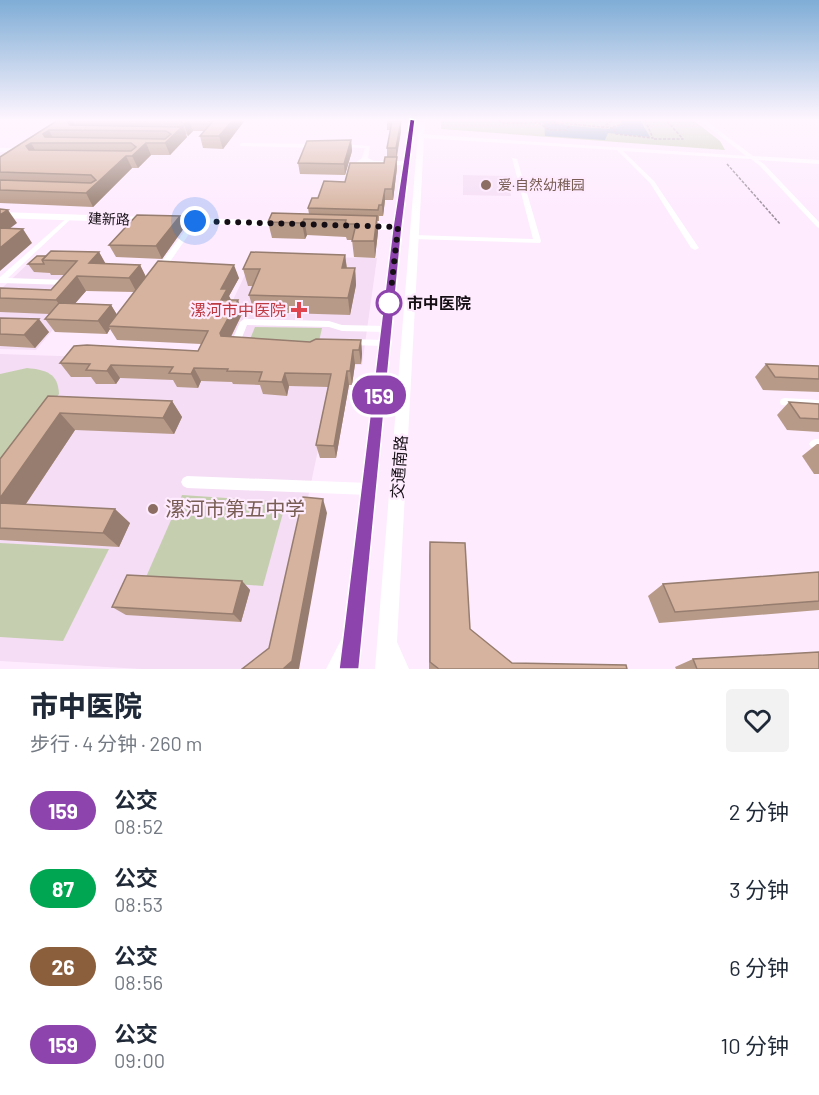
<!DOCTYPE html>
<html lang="zh">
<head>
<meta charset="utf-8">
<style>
  body { margin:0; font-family:Barlow,"Noto Sans SC",sans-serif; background:#f2f2f3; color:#1f2937; height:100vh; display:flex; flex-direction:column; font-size:22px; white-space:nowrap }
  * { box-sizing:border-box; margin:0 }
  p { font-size:20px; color:#747a83 }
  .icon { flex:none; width:33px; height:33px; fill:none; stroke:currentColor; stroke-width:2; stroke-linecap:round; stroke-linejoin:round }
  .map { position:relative; height:669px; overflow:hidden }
  .details { display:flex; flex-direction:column; background:#fff; flex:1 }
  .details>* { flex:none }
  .badge { padding:0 12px; border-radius:20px; font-size:21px; line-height:39px }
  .you { position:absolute; width:30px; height:30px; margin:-15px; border:4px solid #fff; border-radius:50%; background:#1a73e8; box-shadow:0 0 0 9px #1a73e833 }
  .map>.badge { position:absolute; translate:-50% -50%; box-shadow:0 0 0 3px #fff }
  .round { display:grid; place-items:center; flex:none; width:63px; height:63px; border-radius:6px; background:#f2f2f3 }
  .overview { display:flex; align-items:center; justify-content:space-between; height:102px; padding:0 30px }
  h1 { font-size:28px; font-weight:800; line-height:45px }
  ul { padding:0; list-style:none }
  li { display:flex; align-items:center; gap:18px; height:78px; padding:0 30px }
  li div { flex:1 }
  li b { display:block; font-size:22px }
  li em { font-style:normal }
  li .badge { min-width:66px; font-weight:700; text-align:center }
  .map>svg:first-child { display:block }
</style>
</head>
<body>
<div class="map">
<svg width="819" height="669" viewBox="0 0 819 669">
  <rect width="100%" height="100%" fill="#feebfe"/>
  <g fill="#f5ddf5">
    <polygon points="463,175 507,176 511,196 463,195"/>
    <polygon points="254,256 377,258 362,365 336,365 275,653 255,669 142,669 0,661 0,354 204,361"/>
    <polygon points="30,262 109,263 76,302 0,290"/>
    <polygon points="0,301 75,303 36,350 0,349"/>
  </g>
  <g fill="#c5cfb0">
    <polygon points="441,120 693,120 720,141 725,150 441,129"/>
    <polygon points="255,327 322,328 318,346 248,344"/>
    <path d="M 27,368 C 46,370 58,373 59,394 L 0,475 L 0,374 Z"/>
    <polygon points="182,495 286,502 263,586 146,577"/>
    <polygon points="0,543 109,549 63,641 0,637"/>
  </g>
  <polygon fill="#83a3ba" points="537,120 555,120 558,124 573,126 608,129 621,126 623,120 640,120 650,137 608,133 605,140 545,136 544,123"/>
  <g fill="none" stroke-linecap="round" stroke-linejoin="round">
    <g stroke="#9a8d9a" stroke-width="1.5" stroke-dasharray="3 1.5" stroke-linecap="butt">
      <polyline points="499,120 502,123 559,123 613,128 616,134 653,138 645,120"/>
      <polyline points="535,120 549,130 566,130 569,126"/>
      <polyline points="613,127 620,125 622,120"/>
      <polyline points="602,128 613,120"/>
      <polyline points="654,139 683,139 666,120"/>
      <polyline points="727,164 780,224"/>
    </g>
    <g fill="#fff" fill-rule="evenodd">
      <polygon points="699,120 705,120 753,156 819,160 819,164 758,160 764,164 819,222 819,228 817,227 760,166 751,159 623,151 654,181 699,248 695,250 691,248 650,183 617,150 420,138 417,136 420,134 746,156"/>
      <polygon points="242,143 315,144 318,146 315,148 240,146 240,144"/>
      <polygon points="341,144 370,146 368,158 374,161 406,161 409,163 406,165 373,165 361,167 355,163 362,158 365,148 339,147 339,145"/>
      <polygon points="0,148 15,148 18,150 15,152 0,152"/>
      <polygon points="512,158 517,159 541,241 540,243 412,239 411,237 415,235 533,239"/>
      <polygon points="70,215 73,217 72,218 8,278 66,280 70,283 69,285 0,283 0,277"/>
      <polygon points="195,219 198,221 163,272 157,272 156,270 157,268 193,220"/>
      <polygon points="244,319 329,321 342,325 386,326 390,329 386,332 342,331 329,327 247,325 237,350 231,350 229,348 240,322"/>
      <polygon points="348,339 385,340 390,343 385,346 348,345 343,342"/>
      <polygon points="785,398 819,400 819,408 781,405 780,402 781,399"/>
      <polygon points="815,439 819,439 819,449 811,447 809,444 811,441"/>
      <polygon points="187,476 369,483 373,485 375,489 373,493 369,495 187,488 183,486 181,482 183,478"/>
    </g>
    <g fill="#fff" fill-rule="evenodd">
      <polygon points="409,120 415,120 403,227 359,669 326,669 342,638 393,230 361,229 356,226 361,223 394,224"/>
      <polygon points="419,120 425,120 397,642 409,669 375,669"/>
      <polygon points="0,212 149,217 153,220 149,223 0,218"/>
      <polygon points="166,217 284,221 289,224 284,227 163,222 162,220"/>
    </g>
  </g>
  <g fill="#b89a88" fill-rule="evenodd">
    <polygon points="58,120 245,120 223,149 203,148 200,136 204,131 193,131 188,136 185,133 187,137 170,155 151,155 138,168 132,168 93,207 0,203 0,157"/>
    <polygon points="387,120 401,121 401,131 397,157 397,168 393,200 385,200 383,216 379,216 379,221 377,221 378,232 375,258 354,257 352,240 347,240 346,237 307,235 305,239 272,238 268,222 309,214 308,208 318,198 345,182 384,163 387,157 387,148 390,130 387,130"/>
    <polygon points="351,140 352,151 345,175 300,174 298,163"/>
    <polygon points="184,228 162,259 116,257 109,245"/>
    <path d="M 99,252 L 105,264 L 140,265 L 146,277 L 239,278 L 229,296 L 231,300 L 238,300 L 242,314 L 231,337 L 310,342 L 361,340 L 362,354 L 361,364 L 355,364 L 352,385 L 349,385 L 336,458 L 320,458 L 316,445 L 328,387 L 289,386 L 287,396 L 263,394 L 260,385 L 233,384 L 232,382 L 201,381 L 198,388 L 177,387 L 173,380 L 120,378 L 116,384 L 96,384 L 91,377 L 71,377 L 60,363 L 198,351 L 201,344 L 117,340 L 110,329 L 107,334 L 55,332 L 45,319 L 49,314 L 0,312 L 0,288 L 51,290 L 65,275 L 51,275 L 50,273 L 34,272 L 28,264 L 46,256 ZM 86,291 L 134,292 L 117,315 L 111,305 L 75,303 Z"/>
    <polygon points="345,255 347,268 355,268 356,285 350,315 254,312 249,295 253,286 248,286 243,269"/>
    <polygon points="0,318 49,332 35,348 0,346"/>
    <polygon points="766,364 819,366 819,392 763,390 755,377"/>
    <polygon points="48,396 172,401 182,417 174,434 75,430 26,504 130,523 119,547 0,540 0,459"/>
    <polygon points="789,402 819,404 819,432 787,430 777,415"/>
    <polygon points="817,444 819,444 819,474 814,474 802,456"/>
    <polygon points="430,542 470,629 512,663 627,669 429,669 429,556"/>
    <polygon points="819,572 819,610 659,623 648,596 663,584"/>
    <polygon points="242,581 250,590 241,622 126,615 112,607"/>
    <polygon points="693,659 819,669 676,669 675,667"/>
  </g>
  <g fill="#967d6f">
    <polygon points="68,120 72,120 77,129 76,130 67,121"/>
    <polygon points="188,120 189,120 193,131 188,136 184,124"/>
    <polygon points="233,120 245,120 223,149 219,136"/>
    <polygon points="401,121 401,131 396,159 396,148"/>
    <polygon points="183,126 187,137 170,155 165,143"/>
    <polygon points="49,130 55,142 48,143 43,134"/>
    <polygon points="351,140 352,151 345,175 344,164"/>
    <polygon points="31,143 38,155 34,158 26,146"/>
    <polygon points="146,143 151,155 138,168 132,156"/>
    <polygon points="126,156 132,168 93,207 86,193"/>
    <polygon points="397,157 397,168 393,200 392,189"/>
    <polygon points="385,189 385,200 383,216 382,205"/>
    <polygon points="8,210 17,223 0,236 0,215"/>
    <polygon points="180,216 184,228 162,259 156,246"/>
    <polygon points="377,216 378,232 375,258 374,241"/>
    <polygon points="304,219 307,235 305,239 302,223"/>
    <polygon points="23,229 32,243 0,271 0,248"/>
    <polygon points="99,252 107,266 89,263"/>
    <polygon points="345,255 347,271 342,268"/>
    <polygon points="140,265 147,279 137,293 129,278"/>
    <polygon points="234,265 239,278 229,296 232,302 221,300 221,289"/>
    <polygon points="355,268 356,285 350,315 348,298"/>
    <polygon points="77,276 86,291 66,314 56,300"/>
    <polygon points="238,300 242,314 226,346 221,336 220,333"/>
    <polygon points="111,305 119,318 108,326 110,329 107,334 98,321"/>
    <polygon points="39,319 49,332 35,348 24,335"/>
    <polygon points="361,340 362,354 361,364 359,350"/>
    <polygon points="353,350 355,364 352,385 350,371"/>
    <polygon points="111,365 120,378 116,384 107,371"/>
    <polygon points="194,368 201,381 198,388 191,374"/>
    <polygon points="347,371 349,385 336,458 334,446"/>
    <polygon points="285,373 289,386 287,396 282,382"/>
    <polygon points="172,401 182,417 174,434 163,418"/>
    <polygon points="60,413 75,430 17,517 0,505 0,498"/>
    <polygon points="323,499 327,513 299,669 283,669"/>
    <polygon points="115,509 130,523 119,547 103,533"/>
    <polygon points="242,581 250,590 241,622 233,614"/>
  </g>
  <g fill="#d6b39e" stroke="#967d6f" stroke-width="1.5" fill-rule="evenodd">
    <path d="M 58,120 L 68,120 L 67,121 L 70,125 L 179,127 L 183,126 L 165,143 L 146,143 L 132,156 L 126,156 L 86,193 L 0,190 L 0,180 L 91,183 L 96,180 L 91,175 L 0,172 L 0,157 ZM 49,130 L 166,131 L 171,134 L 165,139 L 45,137 L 43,134 ZM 31,143 L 131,143 L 136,147 L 131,151 L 29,150 L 26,146 Z"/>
    <polygon points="180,120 188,120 184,124"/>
    <polygon points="214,120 233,120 219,136 200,136"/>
    <polygon points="392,121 401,121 396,148 387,148"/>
    <polygon points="351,140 344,164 298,163 307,141"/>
    <polygon points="385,157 397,157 392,189 385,189 382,205 379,205 378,210 308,208 312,198 318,198 324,181 345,182 350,163 384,163"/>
    <polygon points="0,209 8,210 0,215"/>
    <polygon points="272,213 377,216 374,241 352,241 356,224 345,224 346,220 304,219 302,223 268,222"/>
    <polygon points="137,215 180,216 156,246 109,245"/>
    <polygon points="0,228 23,229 0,248"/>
    <polygon points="51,251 99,252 89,263 140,265 129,278 77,276 56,300 0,298 0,288 51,290 77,261 42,260"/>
    <polygon points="251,252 345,255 342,268 355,268 348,298 249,295 260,269 243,269"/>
    <polygon points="37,256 46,256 42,260 44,264 28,264"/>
    <polygon points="158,261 234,265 221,289 227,289 221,300 238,300 220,333 221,336 310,342 316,339 361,340 359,350 353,350 350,371 347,371 334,446 316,445 331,374 285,373 282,382 259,381 262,372 227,371 228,369 194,368 191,374 169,373 173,367 111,365 107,371 86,370 90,364 60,363 74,346 87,345 198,351 208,331 108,326"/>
    <polygon points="59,303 111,305 98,321 45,319"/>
    <polygon points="0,318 39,319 24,335 0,334"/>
    <polygon points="766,364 819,366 819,379 775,377"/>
    <polygon points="48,396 172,401 163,418 60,413 0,498 0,459"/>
    <polygon points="789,402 819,404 819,419 800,418"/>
    <polygon points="303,497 323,499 292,661 283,669 242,669 269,648"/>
    <polygon points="0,503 115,509 103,533 0,528"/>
    <polygon points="430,542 465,543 470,629 512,663 626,665 627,669 439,669 430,662"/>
    <polygon points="819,572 819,601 675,612 663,584"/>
    <polygon points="127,575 242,581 233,614 112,607"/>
    <polygon points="819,652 819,669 697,669 693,659"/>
  </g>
  <linearGradient id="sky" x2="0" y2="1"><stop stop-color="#7fadd6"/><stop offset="0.56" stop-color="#fff6ff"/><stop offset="1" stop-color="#fff6ff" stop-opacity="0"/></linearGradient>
  <rect width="819" height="214" fill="url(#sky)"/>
  <polygon fill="#8e44ad" stroke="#fff" stroke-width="1.5" points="410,119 415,120 402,227 359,669 339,669 393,227"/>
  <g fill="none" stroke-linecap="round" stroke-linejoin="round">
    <polyline stroke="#150f15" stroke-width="6" stroke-dasharray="0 10.8" points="195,221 398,227 389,309 389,303"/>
  </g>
  <g fill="#8d6e63" stroke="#feebfe" stroke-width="2">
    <circle cx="486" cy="185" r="6"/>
    <circle cx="153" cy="509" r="6"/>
  </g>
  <circle fill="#fff" stroke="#8e44ad" stroke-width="3" cx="389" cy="303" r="12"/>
  <path fill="#e0444e" stroke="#feebfe" stroke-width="2" d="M296 301h6v6h6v6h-6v6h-6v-6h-6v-6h6z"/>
  <g text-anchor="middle" stroke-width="4.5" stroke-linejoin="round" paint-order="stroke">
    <g font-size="14" fill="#785e54" stroke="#feebfe" text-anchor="start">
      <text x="498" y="190">爱·自然幼稚园</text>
    </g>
    <g font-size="14" fill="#150f15" stroke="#feebfe">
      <text transform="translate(109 219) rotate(2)" y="5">建新路</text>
    </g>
    <g font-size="16" font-weight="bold" fill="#150f15" stroke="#feebfe" text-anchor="start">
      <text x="407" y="309">市中医院</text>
    </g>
    <g font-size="16" fill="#be3a42" stroke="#feebfe" text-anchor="end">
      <text x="286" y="316">漯河市中医院</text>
    </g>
    <g font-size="16" fill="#150f15" stroke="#feebfe">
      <text transform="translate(399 467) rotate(-86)" y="6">交通南路</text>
    </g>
    <g font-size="20" fill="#785e54" stroke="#feebfe" text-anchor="start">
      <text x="165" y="516">漯河市第五中学</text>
    </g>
  </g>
</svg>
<div class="you" style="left:195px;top:221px"></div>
<b class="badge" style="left:379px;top:395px;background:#8e44ad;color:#fff">159</b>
</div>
<section class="details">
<div class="overview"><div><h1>市中医院</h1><p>步行 · 4 分钟 · 260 m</p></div><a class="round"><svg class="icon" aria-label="heart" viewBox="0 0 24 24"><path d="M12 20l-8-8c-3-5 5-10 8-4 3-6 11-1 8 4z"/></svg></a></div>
<ul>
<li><span class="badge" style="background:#8e44ad;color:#fff">159</span><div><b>公交</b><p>08:52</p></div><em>2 分钟</em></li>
<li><span class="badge" style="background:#00a651;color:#fff">87</span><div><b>公交</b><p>08:53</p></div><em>3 分钟</em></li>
<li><span class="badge" style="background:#8b5e3c;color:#fff">26</span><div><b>公交</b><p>08:56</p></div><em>6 分钟</em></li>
<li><span class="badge" style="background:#8e44ad;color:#fff">159</span><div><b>公交</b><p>09:00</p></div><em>10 分钟</em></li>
</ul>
</section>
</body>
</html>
